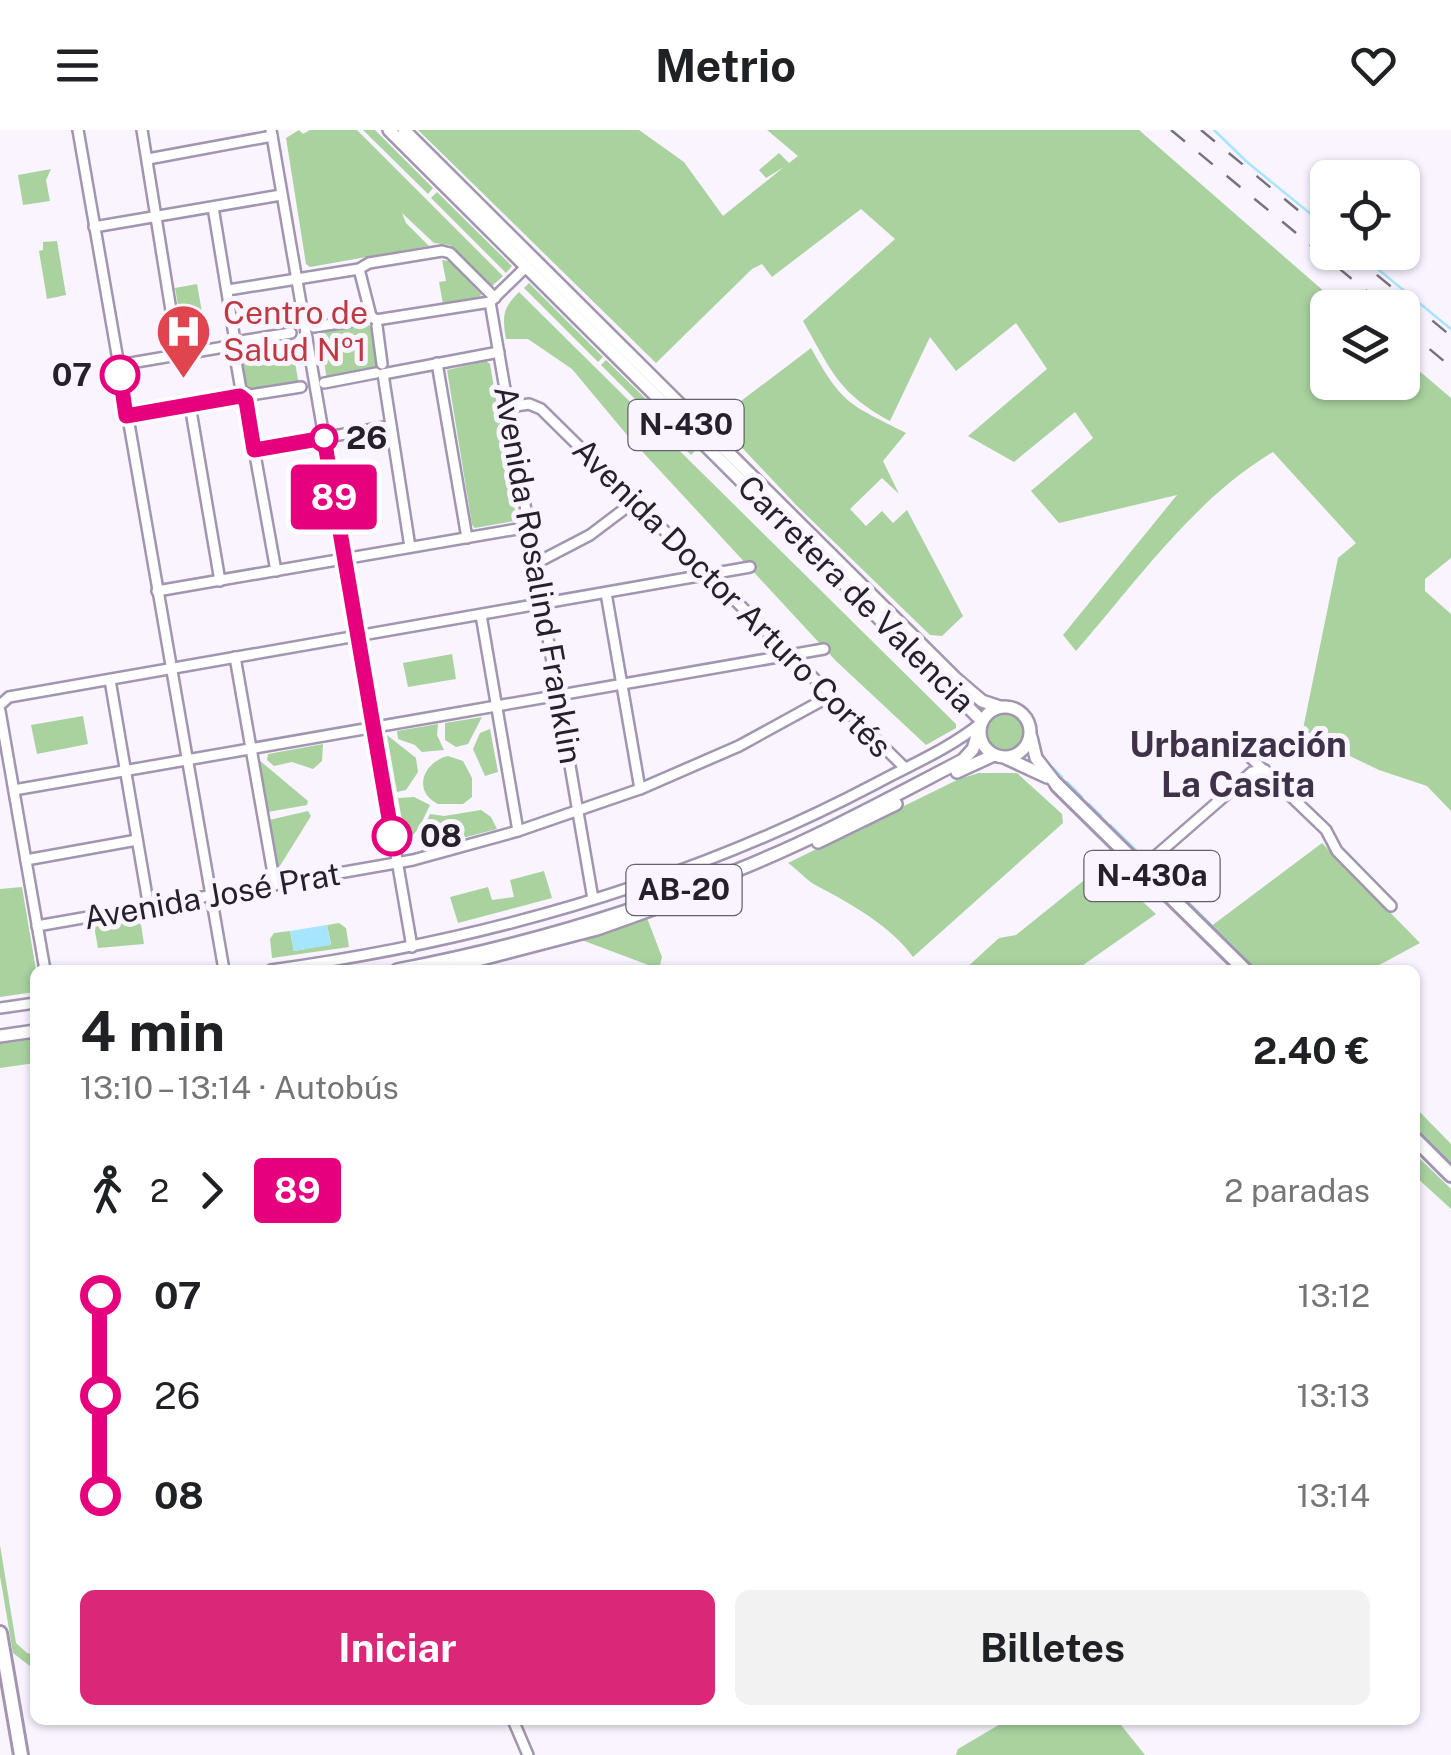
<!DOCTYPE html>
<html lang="es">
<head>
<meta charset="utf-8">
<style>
  body { margin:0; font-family:"Public Sans",sans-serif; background:#f2f2f2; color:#202124; height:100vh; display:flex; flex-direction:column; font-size:38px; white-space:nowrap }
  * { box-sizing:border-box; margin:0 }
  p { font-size:32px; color:#757577 }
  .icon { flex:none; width:55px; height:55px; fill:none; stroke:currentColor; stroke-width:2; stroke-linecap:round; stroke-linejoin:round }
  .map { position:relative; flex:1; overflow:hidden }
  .sheet { position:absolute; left:30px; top:835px; width:1390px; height:760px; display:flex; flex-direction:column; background:#fff; border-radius:15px; box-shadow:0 2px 8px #0004 }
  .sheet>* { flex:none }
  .badge { padding:0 20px; border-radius:8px; font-size:35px; line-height:65px }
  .tools { position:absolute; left:1310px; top:30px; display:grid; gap:20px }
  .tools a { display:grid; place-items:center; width:110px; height:110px; border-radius:15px; background:#fff; box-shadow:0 2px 8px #0004; font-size:50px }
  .map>.badge { position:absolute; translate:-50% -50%; box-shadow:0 0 0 5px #fff }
  .legs { display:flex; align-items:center; gap:15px; height:110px; padding:0 50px; font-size:32px }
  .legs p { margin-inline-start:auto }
  .summary { display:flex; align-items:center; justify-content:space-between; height:170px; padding:0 50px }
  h1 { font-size:55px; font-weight:700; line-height:75px }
  .cta { display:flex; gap:20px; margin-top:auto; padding:20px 50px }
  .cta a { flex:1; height:115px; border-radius:15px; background:#db2777; color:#fff; font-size:40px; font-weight:700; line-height:115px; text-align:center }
  .cta a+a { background:#f2f2f2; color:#202124 }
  ul { padding:0 50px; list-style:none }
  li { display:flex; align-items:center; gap:35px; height:100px; font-size:38px }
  li i { display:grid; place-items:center; width:15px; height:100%; margin:0 12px; background:currentColor }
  li i::after { content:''; width:25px; height:25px; margin:-12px; border:8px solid; border-radius:50%; background:#fff }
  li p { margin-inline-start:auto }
  li:first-child i { background:linear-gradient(#0000 50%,currentColor 0) }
  li:last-child i { background:linear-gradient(currentColor 50%,#0000 0) }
  header { display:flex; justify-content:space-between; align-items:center; height:130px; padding:0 50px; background:#fff; font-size:45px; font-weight:700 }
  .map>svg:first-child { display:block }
</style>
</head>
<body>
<header><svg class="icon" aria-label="menu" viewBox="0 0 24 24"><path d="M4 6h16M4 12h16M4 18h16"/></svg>Metrio<svg class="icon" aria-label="heart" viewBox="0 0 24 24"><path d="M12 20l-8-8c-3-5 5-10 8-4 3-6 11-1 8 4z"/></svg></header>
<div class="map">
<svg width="1451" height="1625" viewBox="0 0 1451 1625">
  <rect width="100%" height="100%" fill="#f9f4ff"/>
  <g fill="#a9d29f">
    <polygon points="299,0 303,4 310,0 357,0 503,146 491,157 450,115 434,113 402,83 406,93 429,116 310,137 306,134 286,8"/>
    <polygon points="363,0 375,0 433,58 428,64"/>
    <path d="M 418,0 L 639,0 L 684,32 L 723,86 L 784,37 L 766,48 L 759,40 L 779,23 L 789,33 L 798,26 L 767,0 L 1139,0 L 1342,177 L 1328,178 L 1328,252 L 1402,252 L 1403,227 L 1451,268 L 1451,428 L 1425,449 L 1425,461 L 1451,484 L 1451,681 L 1427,656 L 1379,640 L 1329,616 L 1303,599 L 1338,428 L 1356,413 L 1273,322 C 1193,370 1137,451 1076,521 L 1063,505 L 1177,365 L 1059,393 L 1031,361 L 1093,308 L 1075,282 L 1014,332 L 968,306 L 1047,239 L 1016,193 L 956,241 L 930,207 L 890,291 C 838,263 831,240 803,191 L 895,109 L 861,79 L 772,147 L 762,134 L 752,139 L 656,233 Z"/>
    <polygon points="51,39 46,50 50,71 23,75 18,45"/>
    <polygon points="437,62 512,136 506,143 431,68"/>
    <polygon points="57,111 66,165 47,169 39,121 43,120 43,112"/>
    <polygon points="442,130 449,131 481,164 480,168 443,174 439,152 446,151"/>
    <polygon points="529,153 603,227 598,232 524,158"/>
    <polygon points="197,154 205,199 183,203 175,158"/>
    <path d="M 519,162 L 956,594 L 956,598 L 926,615 L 836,531 L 627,305 L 572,239 L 528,209 L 506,209 C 502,186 503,178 519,162 Z"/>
    <path d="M 362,191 L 374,198 C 377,214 384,229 372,242 L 327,249 L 318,199 Z"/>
    <polygon points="290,204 299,255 252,263 242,254 237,220 244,212"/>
    <path d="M 811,218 C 843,276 850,274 906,303 L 883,331 L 899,364 L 882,348 L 850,379 L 866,396 L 882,381 L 893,393 L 907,380 L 963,486 L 942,506 L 930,505 L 797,376 L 716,290 Z"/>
    <polygon points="606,230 697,319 691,325 601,235"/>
    <polygon points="486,231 490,234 516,387 514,391 475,398 472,395 447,240"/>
    <polygon points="452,524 456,549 408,557 403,533"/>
    <circle cx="1004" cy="601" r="19"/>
    <polygon points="83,586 88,614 37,624 31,595"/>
    <polygon points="482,587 468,614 456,617 445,610 445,593"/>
    <polygon points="438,594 437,605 444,620 422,622 415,615 398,609 397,601"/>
    <polygon points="490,599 498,642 485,646 473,619 480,603"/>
    <polygon points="387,605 416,628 418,642 406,660 397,662"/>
    <polygon points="323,614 322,631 313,639 292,632 274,636 267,630 268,624"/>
    <path d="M 448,626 L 463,631 L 472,648 L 472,667 L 463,674 L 438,674 C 412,661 423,632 448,626 Z"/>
    <polygon points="259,630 308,671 307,675 268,682"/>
    <path d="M 979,643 L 1017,643 L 1062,684 L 1063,693 L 913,827 C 891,796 851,774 819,757 C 808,752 798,740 788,733 L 959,649 Z"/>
    <polygon points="414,667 430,675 419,698 406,713 398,668"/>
    <polygon points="481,680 491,687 497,699 425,718 418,710 430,684 444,686"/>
    <polygon points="308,681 311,686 278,739 269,690"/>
    <polygon points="1322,713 1420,813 1370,840 1253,840 1210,797"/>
    <polygon points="1103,735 1156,784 1076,840 964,840 999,808 1016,805"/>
    <polygon points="544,741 552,768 458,793 450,767 488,757 492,770 514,767 510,750"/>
    <polygon points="22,757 36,840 35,862 0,867 0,759"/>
    <polygon points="140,788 144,814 98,818 94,796"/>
    <polygon points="647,788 662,827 659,839 579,809"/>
    <polygon points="339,793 346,798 349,817 272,828 270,809 274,803 290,801 294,821 331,814 327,795"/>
    <polygon points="35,909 35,933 0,938 0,914"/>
    <polygon points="1415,977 1451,1014 1451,1036 1415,1000"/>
    <polygon points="1415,1024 1451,1059 1451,1079 1415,1046"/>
    <polygon points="0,1415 16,1513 27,1523 35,1525 35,1540 13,1523 0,1446"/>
    <polygon points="1007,1590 1117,1590 1145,1625 956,1625 958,1619"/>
  </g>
  <polygon fill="#a5e6fe" points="327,795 331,815 294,821 290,801"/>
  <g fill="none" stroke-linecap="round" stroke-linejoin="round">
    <g stroke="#a5e6fe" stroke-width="2.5">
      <polyline points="1214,0 1247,32 1328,98"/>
      <polyline points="1357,122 1451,199"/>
      <polyline points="1052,637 1062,647"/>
      <polyline points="1067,652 1082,667"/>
      <polyline points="1089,674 1101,686"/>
      <polyline points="1110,695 1144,728"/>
      <polyline points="1152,736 1246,830"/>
      <polyline points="1253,837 1256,840"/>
      <polyline points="1415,998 1451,1034"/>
    </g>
    <defs>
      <g id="minor">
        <polyline points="78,0 224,840"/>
        <polyline points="142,0 178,224"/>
        <polyline points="271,0 412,817"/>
        <polyline points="148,29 272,6"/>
        <polyline points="94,97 281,65"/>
        <polyline points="359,139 371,186 376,190 490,172"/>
        <polyline points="228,160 359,139 369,133 442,121 450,123 495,168"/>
        <polyline points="492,170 527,136"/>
        <polyline points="490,172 593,769"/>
        <polyline points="377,196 382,234"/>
        <polyline points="314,197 365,189"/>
        <polyline points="291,203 241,211 234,220 241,260 250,265 301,257"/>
        <polyline points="437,233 467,408"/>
        <polyline points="119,235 230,216 235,211 213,77"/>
        <polyline points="324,253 376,243"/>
        <polyline points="190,275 220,451"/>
        <polyline points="509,277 529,274 541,279 905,638"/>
        <polyline points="126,286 240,266 245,269 276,441"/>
        <polyline points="254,320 390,296"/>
        <polyline points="410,417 383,244 499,222"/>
        <polyline points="542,430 590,405 635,371"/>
        <polyline points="157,461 529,397"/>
        <polyline points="606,463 640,659"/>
        <polyline points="481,485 518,701"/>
        <polyline points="235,527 275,755"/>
        <polyline points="110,550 149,778"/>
        <polyline points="0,575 9,567 750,437"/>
        <polyline points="0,581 45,840"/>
        <polyline points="1252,629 1326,700 1337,721 1391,776"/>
        <polyline points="14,660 824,519"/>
        <polyline points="26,730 137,710"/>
        <polyline points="1143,737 1252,642 1265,640"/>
        <polyline points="37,796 413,730 518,701 640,659 739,616 832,565"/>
        <path d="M 271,840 C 481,811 687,753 875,654 C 910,635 949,619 981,593"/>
        <polyline points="0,878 35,873"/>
        <polyline points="513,1590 528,1625"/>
      </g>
      <g id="major">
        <polyline points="389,0 982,591"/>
        <polyline points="404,0 955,548 982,571 1000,577"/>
        <circle cx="1005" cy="602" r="25"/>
        <polyline points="1031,607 1036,628 1057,655"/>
        <polyline points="1006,628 1047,647"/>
        <polyline points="957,642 994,625"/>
        <polyline points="818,712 896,674"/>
        <polyline points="455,836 597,799 695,764"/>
        <path d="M 397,840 C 512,818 627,785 735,741 C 813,710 888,669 963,630 L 973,619 L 980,596"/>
        <polyline points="0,906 35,901"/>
      </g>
      <g id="highway">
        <polyline points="1057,655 1245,840"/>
        <polyline points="1415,1009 1451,1045"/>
        <polyline points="0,1503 21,1625"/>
      </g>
    </defs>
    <use href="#minor" stroke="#a295af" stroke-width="14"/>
    <use href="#major" stroke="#a295af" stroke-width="16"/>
    <use href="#highway" stroke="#a295af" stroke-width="18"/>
    <use href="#minor" stroke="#fff" stroke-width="9"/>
    <use href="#major" stroke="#fff" stroke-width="11"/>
    <use href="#highway" stroke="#fff" stroke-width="12"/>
    <g stroke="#76717c" stroke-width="2.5" stroke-dasharray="18 18" stroke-linecap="butt">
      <polyline points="1171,0 1387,178"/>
      <polyline points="1201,0 1328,105"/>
      <polyline points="1349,122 1451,206"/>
      <polyline points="1402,196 1451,237"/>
    </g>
  </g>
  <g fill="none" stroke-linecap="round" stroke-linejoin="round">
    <defs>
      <polyline id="line-1" points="120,245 126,286 240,266 246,271 254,320 324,308 392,706"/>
    </defs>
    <use href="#line-1" stroke="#fff" stroke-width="22"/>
    <use href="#line-1" stroke="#e6007e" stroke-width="15"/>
  </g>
  <defs>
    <symbol id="hospital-pin" viewBox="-11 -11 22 30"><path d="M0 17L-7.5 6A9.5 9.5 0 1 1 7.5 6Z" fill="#e0444e" stroke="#f9f4ff"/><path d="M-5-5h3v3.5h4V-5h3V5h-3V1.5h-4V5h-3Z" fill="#fff"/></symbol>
  </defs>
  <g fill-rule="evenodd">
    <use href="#hospital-pin" x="152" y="170" width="63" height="86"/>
  </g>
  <g fill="#fff" stroke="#e6007e" stroke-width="5">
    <circle cx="120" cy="245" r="18"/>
    <circle cx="324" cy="308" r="12"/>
    <circle cx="392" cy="706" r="18"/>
  </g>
  <g text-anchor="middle" stroke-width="10" stroke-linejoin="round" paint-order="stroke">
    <g fill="#f9f4ff" stroke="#65606b" stroke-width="2.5">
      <rect x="628.5" y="270" width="115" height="50" rx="8"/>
      <rect x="1084.5" y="721" width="135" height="50" rx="8"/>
      <rect x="626.5" y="735" width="115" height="50" rx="8"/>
    </g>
    <g font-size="30" font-weight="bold" fill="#26202b">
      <text x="686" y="305">N-430</text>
      <text x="1152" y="756">N-430a</text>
      <text x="684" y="770">AB-20</text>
    </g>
    <g font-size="32" fill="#be3a42" stroke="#f9f4ff" text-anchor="start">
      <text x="223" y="194">Centro de<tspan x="223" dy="37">Salud Nº1</tspan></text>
    </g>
    <g font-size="32" font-weight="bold" fill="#26202b" stroke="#f9f4ff" text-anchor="start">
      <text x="92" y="256" text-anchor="end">07</text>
      <text x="346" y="319">26</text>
      <text x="420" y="717">08</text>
    </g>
    <g font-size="32" fill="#26202b" stroke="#f9f4ff">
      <text transform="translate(538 445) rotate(80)" y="11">Avenida Rosalind Franklin</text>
      <text transform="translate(856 464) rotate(45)" y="11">Carretera de Valencia</text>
      <text transform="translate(732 468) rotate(45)" y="11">Avenida Doctor Arturo Cortés</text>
      <text transform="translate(212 766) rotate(-10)" y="11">Avenida José Prat</text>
    </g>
    <g font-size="35" font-weight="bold" fill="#3e3248" stroke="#f9f4ff">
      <text x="1238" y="627">Urbanización<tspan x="1238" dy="40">La Casita</tspan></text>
    </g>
  </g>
</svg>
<div class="tools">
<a><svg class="icon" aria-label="locate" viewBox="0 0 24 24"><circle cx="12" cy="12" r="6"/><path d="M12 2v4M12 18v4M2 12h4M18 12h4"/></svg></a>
<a><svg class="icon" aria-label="layers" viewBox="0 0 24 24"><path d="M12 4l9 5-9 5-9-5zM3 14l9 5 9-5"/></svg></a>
</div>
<b class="badge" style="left:334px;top:367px;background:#e6007e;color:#fff">89</b>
<section class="sheet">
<div class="summary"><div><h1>4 min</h1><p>13:10 – 13:14 · Autobús</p></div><b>2.40 €</b></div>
<div class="legs"><svg class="icon" aria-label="walk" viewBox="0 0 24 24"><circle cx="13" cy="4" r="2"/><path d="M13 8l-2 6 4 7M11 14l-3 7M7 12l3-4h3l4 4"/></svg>2<svg class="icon" aria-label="forward" viewBox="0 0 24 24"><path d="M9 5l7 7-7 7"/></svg><b class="badge" style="background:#e6007e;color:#fff">89</b><p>2 paradas</p></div>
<ul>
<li><i style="color:#e6007e"></i><b>07</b><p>13:12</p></li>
<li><i style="color:#e6007e"></i><span>26</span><p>13:13</p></li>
<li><i style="color:#e6007e"></i><b>08</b><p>13:14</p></li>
</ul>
<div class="cta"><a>Iniciar</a><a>Billetes</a></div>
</section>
</div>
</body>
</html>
